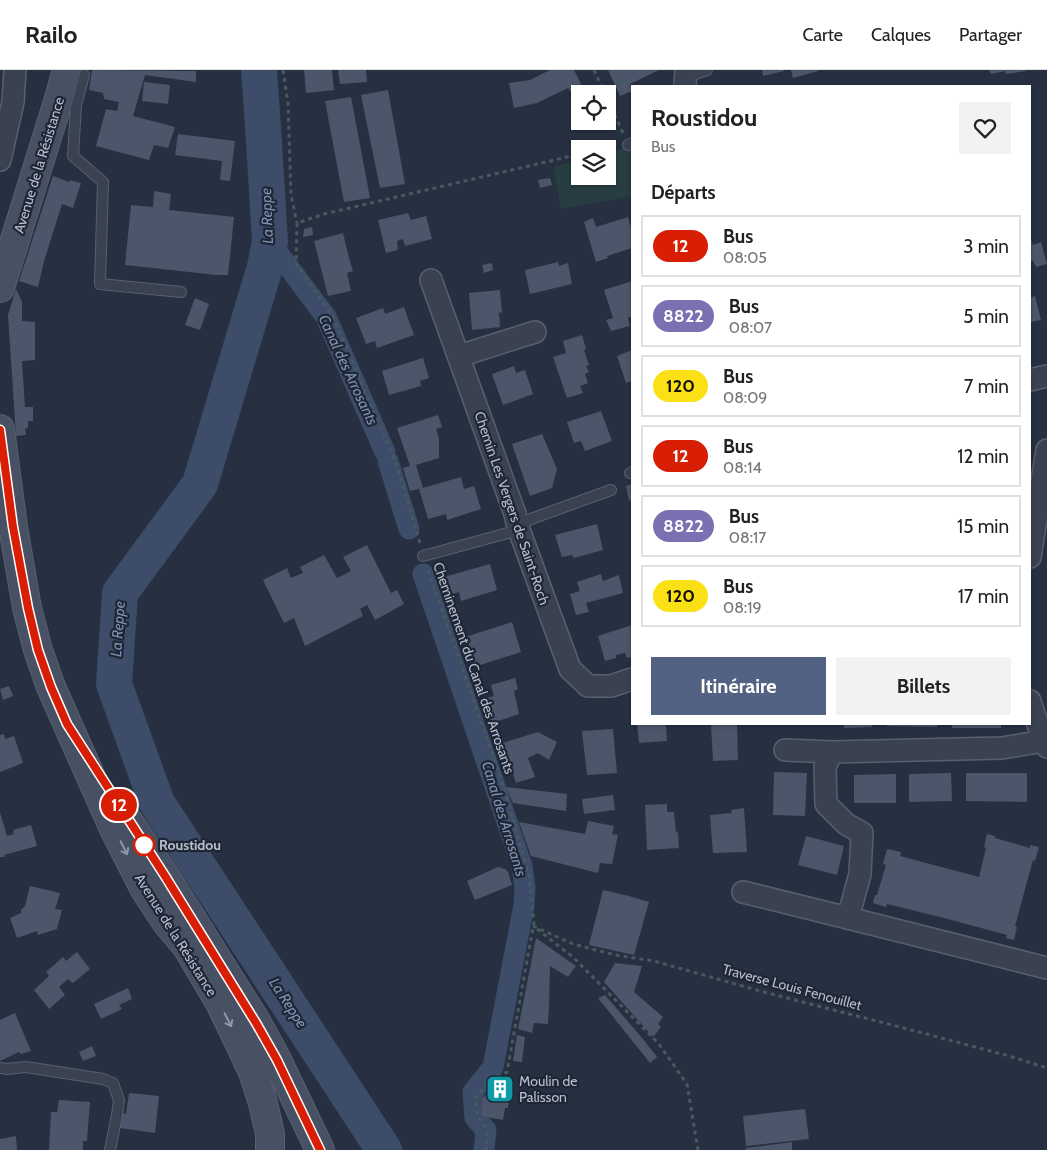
<!DOCTYPE html>
<html lang="fr">
<head>
<meta charset="utf-8">
<style>
  body { margin:0; font-family:Cabin,sans-serif; background:#f2f2f2; color:#222; height:100vh; display:flex; flex-direction:column; font-size:19px; white-space:nowrap }
  * { box-sizing:border-box; margin:0 }
  p { font-size:16px; color:#767676 }
  .icon { flex:none; width:28px; height:28px; fill:none; stroke:currentColor; stroke-width:2; stroke-linecap:round; stroke-linejoin:round }
  .map { position:relative; flex:1; overflow:hidden }
  .side { position:absolute; left:631px; top:15px; width:400px; height:640px; display:flex; flex-direction:column; background:#fff; border-radius:0px; box-shadow:0 1px 4px #0004 }
  .side>* { flex:none }
  .badge { padding:0 10px; border-radius:16px; font-size:18px; line-height:32px }
  .controls { position:absolute; left:571px; top:15px; display:grid; gap:10px }
  .controls a { display:grid; place-items:center; width:45px; height:45px; border-radius:0px; background:#fff; box-shadow:0 1px 4px #0004; font-size:25px }
  .map>.badge { position:absolute; translate:-50% -50%; box-shadow:0 0 0 2px #fff }
  h2 { padding:0 20px; font-size:19px; line-height:45px }
  .round { display:grid; place-items:center; flex:none; width:52px; height:52px; border-radius:0px; background:#f2f2f2 }
  .summary { display:flex; align-items:center; justify-content:space-between; height:85px; padding:0 20px }
  h1 { font-size:24px; font-weight:800; line-height:38px }
  .cta { display:flex; gap:10px; margin-top:auto; padding:10px 20px }
  .cta a { flex:1; height:58px; border-radius:0px; background:#536282; color:#fff; font-size:20px; font-weight:800; line-height:58px; text-align:center }
  .cta a+a { background:#f2f2f2; color:#222 }
  ul { padding:0; list-style:none }
  li { display:flex; align-items:center; gap:15px; height:62px; margin:0 10px 8px; padding:0 10px; border:2px solid #e0e0e0; border-radius:0px }
  li div { flex:1 }
  li b { display:block; font-size:19px }
  li em { font-style:normal }
  li .badge { min-width:55px; font-weight:700; text-align:center }
  header { display:flex; align-items:center; gap:30px; box-sizing:border-box; height:70px; padding:0 25px; background:#fff; border-bottom:1px solid #e0e0e0 }
  header strong { font-size:24px }
  nav { display:flex; gap:28px; margin-inline-start:auto; font-size:18px }
  .map>svg:first-child { display:block }
</style>
</head>
<body>
<header>
<strong>Railo</strong>
<nav><a>Carte</a><a>Calques</a><a>Partager</a></nav>
</header>
<div class="map">
<svg width="1047" height="1080" viewBox="0 0 1047 1080">
  <rect width="100%" height="100%" fill="#263041"/>
  <polygon fill="#283d42" points="632,76 632,126 561,139 553,97 580,90 580,106 608,106 608,83"/>
  <g fill="none" stroke-linecap="round" stroke-linejoin="round">
    <g stroke="#3c4c69" stroke-width="21">
      <polyline points="270,172 326,247 385,382"/>
      <polyline points="388,391 409,459"/>
      <polyline points="423,504 522,796 525,818 524,835 493,997 473,1022 475,1048 486,1060 484,1080"/>
    </g>
    <polyline stroke="#3c4c69" stroke-width="36" points="259,0 264,72 270,172 265,197 200,414 120,523 114,614 157,733 384,1080"/>
  </g>
  <g fill="#4c566a">
    <polygon points="92,0 196,1 196,12 145,5 133,46 175,57 168,78 154,75 149,90 96,76 106,39 117,41 119,32 104,29 103,23 89,20"/>
    <polygon points="304,0 332,0 334,20 306,23"/>
    <polygon points="338,0 366,0 367,12 340,14"/>
    <polygon points="550,0 574,0 582,16 570,21 568,18 537,33 514,38 509,13 530,10"/>
    <polygon points="608,0 659,0 630,14 632,21 620,26"/>
    <polygon points="762,0 784,0 784,1 763,6"/>
    <polygon points="791,0 818,0 818,1 793,8"/>
    <polygon points="989,0 1026,0 1026,1 1006,4 1005,1 991,4"/>
    <polygon points="144,12 170,15 168,34 142,31"/>
    <polygon points="388,20 405,114 380,118 361,25"/>
    <polygon points="351,27 370,128 344,132 325,31"/>
    <polygon points="178,64 235,71 230,111 220,110 222,91 175,85"/>
    <polygon points="53,106 69,112 69,110 81,113 73,138 62,134 44,191 38,217 19,211"/>
    <polygon points="550,108 552,115 540,118 538,110"/>
    <polygon points="154,121 171,124 169,140 234,147 228,205 216,205 125,195 131,135 153,137"/>
    <polygon points="408,143 411,150 426,146 432,169 405,176 403,169 397,171 398,180 386,183 378,150"/>
    <polygon points="628,147 632,162 632,178 607,186 608,188 596,192 584,152 593,148 596,157"/>
    <polygon points="312,157 313,165 303,167 304,159"/>
    <polygon points="343,163 349,188 353,201 347,203 351,221 328,226 314,171"/>
    <polygon points="1030,167 1033,175 1041,172 1047,194 1036,197 1033,191 1030,191"/>
    <polygon points="558,192 559,196 568,193 572,214 530,224 525,200"/>
    <polygon points="492,193 493,200 484,203 482,195"/>
    <polygon points="632,211 632,246 628,248 630,256 611,261 606,250 613,248 604,220"/>
    <polygon points="16,219 22,232 22,251 35,252 35,290 22,291 25,337 33,337 33,351 28,351 28,358 25,359 26,365 16,366 8,245"/>
    <polygon points="500,220 502,243 499,242 500,257 472,260 469,223"/>
    <polygon points="1035,226 1041,250 1030,252 1030,228"/>
    <polygon points="195,228 209,234 200,260 185,255"/>
    <polygon points="404,237 414,265 377,278 375,271 366,274 356,248 383,238 385,244"/>
    <polygon points="582,265 586,279 584,280 589,295 586,296 589,302 585,304 588,313 580,316 583,323 567,328 553,287 566,283 563,271"/>
    <polygon points="632,280 632,311 626,313 617,286"/>
    <polygon points="423,288 429,308 420,311 421,316 389,325 382,301"/>
    <polygon points="514,296 516,303 525,300 533,324 503,335 492,304"/>
    <polygon points="601,341 612,371 585,381 581,371 574,373 567,352"/>
    <polygon points="438,345 442,357 436,359 439,369 439,388 416,395 423,418 461,407 464,419 474,416 481,439 447,450 446,444 428,449 419,419 410,421 403,398 410,396 397,358"/>
    <polygon points="542,364 557,399 552,418 530,426 512,374"/>
    <polygon points="632,414 632,430 629,431 626,416"/>
    <polygon points="597,454 603,480 574,488 572,485 562,487 555,465"/>
    <polygon points="367,475 391,523 397,520 404,534 375,550 367,535 360,539 363,546 305,576 294,548 284,553 263,510 287,498 291,508 303,503 300,497 324,485 337,508 351,501 343,487"/>
    <polygon points="490,494 497,520 461,531 459,522 450,525 444,507"/>
    <polygon points="601,504 603,511 619,505 623,523 586,533 589,542 576,545 570,524 580,521 577,512"/>
    <polygon points="512,552 521,582 471,598 462,568"/>
    <polygon points="632,555 632,587 627,588 625,583 616,585 616,588 605,591 598,566"/>
    <polygon points="477,607 481,617 474,619 471,609"/>
    <polygon points="515,608 518,619 514,621 519,644 490,654 483,629 494,626 491,615"/>
    <polygon points="9,616 13,626 3,630 0,619"/>
    <polygon points="637,654 666,654 667,671 639,673"/>
    <polygon points="711,654 737,654 738,690 713,691"/>
    <polygon points="844,654 872,654 872,657 844,658"/>
    <polygon points="887,654 937,654 937,657 887,656"/>
    <rect x="952" y="654" width="49" height="4"/>
    <polygon points="613,659 617,703 587,705 582,661"/>
    <polygon points="538,662 557,672 549,690 538,683 528,688 535,707 516,713 512,701 505,703 496,675"/>
    <polygon points="4,664 5,669 14,666 23,693 0,702 0,665"/>
    <polygon points="774,702 807,703 805,746 773,745"/>
    <polygon points="951,703 952,731 909,732 909,704"/>
    <polygon points="966,703 1027,703 1027,732 966,731"/>
    <polygon points="896,704 896,733 854,733 854,705"/>
    <polygon points="506,717 567,724 566,741 513,733"/>
    <polygon points="613,725 615,740 584,744 582,729"/>
    <polygon points="667,734 667,742 674,742 676,763 678,762 679,778 647,780 645,735"/>
    <polygon points="744,738 747,782 713,783 710,745 732,743 731,740"/>
    <polygon points="0,742 7,766 14,764 13,760 31,755 37,776 4,785 5,787 0,787"/>
    <polygon points="588,751 614,756 612,764 618,765 612,794 600,793 598,803 531,786 519,752 585,764"/>
    <polygon points="987,764 995,766 995,768 1030,778 1030,775 1039,777 1035,791 1033,790 1015,856 1017,857 1014,870 1006,868 1007,865 944,848 887,834 886,837 873,833 875,825 877,825 886,795 883,794 887,779 901,782 900,786 979,807 986,778 984,777"/>
    <polygon points="806,766 844,776 837,805 798,795"/>
    <polygon points="498,797 505,799 508,802 512,815 475,830 467,811"/>
    <polygon points="30,816 60,823 55,839 62,840 57,859 38,865 37,861 17,868 10,848 21,843 21,840 25,836"/>
    <polygon points="603,820 629,826 649,832 634,885 589,875"/>
    <polygon points="536,868 576,896 568,907 550,896 549,937 548,954 534,953 532,963 518,959"/>
    <polygon points="77,882 90,899 73,913 68,909 59,917 65,925 49,939 34,920 49,906 46,902 63,887 66,891"/>
    <polygon points="615,893 642,896 634,922 663,947 658,954 661,957 653,967 604,912"/>
    <polygon points="128,918 132,929 119,935 122,939 101,949 94,934"/>
    <polygon points="605,925 643,969 657,987 650,993 598,928"/>
    <polygon points="15,943 31,981 21,984 19,982 0,991 0,950"/>
    <polygon points="517,965 525,967 522,992 513,991"/>
    <polygon points="92,976 96,986 83,991 79,982"/>
    <polygon points="497,1009 512,1009 508,1038 505,1038 503,1050 481,1046 483,1029"/>
    <polygon points="129,1023 159,1026 155,1063 120,1058 122,1043 126,1044"/>
    <polygon points="59,1030 90,1032 87,1071 83,1071 83,1080 49,1080 51,1042 57,1042"/>
    <polygon points="805,1039 809,1069 746,1076 743,1046"/>
    <polygon points="16,1066 17,1080 0,1080 0,1069"/>
    <polygon points="792,1072 792,1080 746,1080 746,1078"/>
  </g>
  <g fill="none" stroke-linecap="round" stroke-linejoin="round">
    <defs>
      <g id="service">
        <polyline points="84,5 76,35 73,86 103,112 100,214 181,222"/>
        <polyline points="686,7 707,0"/>
        <polyline points="628,75 632,73"/>
        <polyline points="630,403 632,402"/>
        <polyline points="423,486 508,463 528,450 611,420"/>
        <polyline points="0,998 7,999 26,997 103,1009 113,1013 119,1030 117,1045 110,1080"/>
      </g>
      <g id="minor">
        <polyline points="685,16 686,0"/>
        <polyline points="0,90 13,32 15,0"/>
        <polyline points="431,210 515,444 518,457 570,599 588,616 611,616 632,609"/>
        <polyline points="459,286 535,262"/>
        <polyline points="1030,310 1047,306"/>
        <polyline points="1030,487 1047,380"/>
        <polyline points="1030,631 1035,647 1047,677"/>
        <polyline points="1044,671 1002,678 832,682 825,697 826,734 846,754 862,763 860,804 848,848 1047,898"/>
        <polyline points="785,680 832,682"/>
        <polyline points="743,822 848,848"/>
      </g>
      <g id="secondary">
        <polyline points="0,218 58,32 67,0"/>
        <polyline points="0,359 13,457 27,538 38,580 51,617 114,759 144,818 167,853 187,877 220,933 236,966 253,1002 263,1033 270,1064 270,1080"/>
        <polyline points="123,743 165,806 257,953 277,990 320,1080"/>
      </g>
    </defs>
    <use href="#service" stroke="#58606e" stroke-width="12"/>
    <use href="#minor" stroke="#58606e" stroke-width="24"/>
    <use href="#secondary" stroke="#58606e" stroke-width="30"/>
    <g stroke="#465a5f" stroke-width="3" stroke-dasharray="4 4" stroke-linecap="butt">
      <polyline points="283,0 288,33 291,125 297,153"/>
      <polyline points="594,0 605,24"/>
      <polyline points="608,30 623,63"/>
      <polyline points="604,79 614,76"/>
      <polyline points="420,473 396,393 333,247 296,194 297,153 324,144 580,84"/>
      <polyline points="428,500 501,709 529,805 534,852 507,1002 492,1008 475,1029 478,1048 487,1059 486,1080"/>
      <polyline points="533,856 573,874 615,885 654,891 760,921 900,957 1009,986 1047,998"/>
      <polyline points="537,859 574,888 659,974 687,1014 698,1080"/>
    </g>
    <use href="#service" stroke="#3a4251" stroke-width="10"/>
    <use href="#minor" stroke="#3a4251" stroke-width="21"/>
    <use href="#secondary" stroke="#485164" stroke-width="28"/>
  </g>
  <defs><path id="oneway-shaft" d="M-6 0H5M1.5-3L5.5 0L1.5 3" fill="none" stroke-width="1.6" stroke-linecap="round" stroke-linejoin="round" transform="scale(1.25)"/></defs>
  <g stroke="#9097a7">
    <use href="#oneway-shaft" transform="translate(124 778) rotate(63)"/>
    <use href="#oneway-shaft" transform="translate(228 950) rotate(63)"/>
  </g>
  <g fill="none" stroke-linecap="round" stroke-linejoin="round">
    <defs>
      <polyline id="line" points="0,360 13,457 28,538 38,580 51,617 67,654 165,806 256,953 277,990 320,1080"/>
    </defs>
    <use href="#line" stroke="#fff" stroke-width="11"/>
    <use href="#line" stroke="#d81e05" stroke-width="8"/>
  </g>
  <defs>
    <symbol id="building-square" viewBox="-11 -11 22 22"><rect x="-9" y="-9" width="18" height="18" rx="4" fill="#0f9aa8" stroke="#1f2736"/><path d="M-4-6H4V6H1V3H-1V6H-4ZM-2.5-4.3h1.7v1.8h-1.7ZM.8-4.3h1.7v1.8H.8ZM-2.5-1h1.7V.8h-1.7ZM.8-1h1.7V.8H.8Z" fill="#fff"/></symbol>
  </defs>
  <g fill-rule="evenodd">
    <use href="#building-square" x="484" y="1003" width="32" height="32"/>
  </g>
  <circle fill="#fff" stroke="#d81e05" stroke-width="2.5" cx="144" cy="775" r="10"/>
  <g text-anchor="middle" stroke-width="4.5" stroke-linejoin="round" paint-order="stroke">
    <g font-size="14" fill="#b7bdcb" stroke="#1f2736">
      <text transform="translate(39 95) rotate(-73)" y="5">Avenue de la Résistance</text>
      <text transform="translate(512 438) rotate(71)" y="5">Chemin Les Vergers de Saint-Roch</text>
      <text transform="translate(474 598) rotate(71)" y="5">Cheminement du Canal des Arrosants</text>
      <text transform="translate(176 865) rotate(58)" y="5">Avenue de la Résistance</text>
      <text transform="translate(792 917) rotate(15)" y="5">Traverse Louis Fenouillet</text>
    </g>
    <g font-size="14" font-weight="bold" fill="#b7bdcb" stroke="#1f2736" text-anchor="start">
      <text x="159" y="780">Roustidou</text>
    </g>
    <g font-size="14" fill="#b7bdcb" stroke="#1f2736" text-anchor="start">
      <text x="519" y="1016">Moulin de<tspan x="519" dy="16">Palisson</tspan></text>
    </g>
    <g font-size="15" font-style="italic" fill="#7e91b2" stroke="#1f2736">
      <text transform="translate(267 146) rotate(-92)" y="5">La Reppe</text>
      <text transform="translate(348 300) rotate(65)" y="5">Canal des Arrosants</text>
      <text transform="translate(118 559) rotate(-86)" y="5">La Reppe</text>
      <text transform="translate(504 749) rotate(73)" y="5">Canal des Arrosants</text>
      <text transform="translate(288 933) rotate(57)" y="5">La Reppe</text>
    </g>
  </g>
</svg>
<div class="controls">
<a><svg class="icon" aria-label="locate" viewBox="0 0 24 24"><circle cx="12" cy="12" r="6"/><path d="M12 2v4M12 18v4M2 12h4M18 12h4"/></svg></a>
<a><svg class="icon" aria-label="layers" viewBox="0 0 24 24"><path d="M12 4l9 5-9 5-9-5zM3 14l9 5 9-5"/></svg></a>
</div>
<b class="badge" style="left:119px;top:735px;background:#d81e05;color:#fff">12</b>
<section class="side">
<div class="summary"><div><h1>Roustidou</h1><p>Bus</p></div><a class="round"><svg class="icon" aria-label="heart" viewBox="0 0 24 24"><path d="M12 20l-8-8c-3-5 5-10 8-4 3-6 11-1 8 4z"/></svg></a></div>
<h2>Départs</h2>
<ul>
<li><span class="badge" style="background:#d81e05;color:#fff">12</span><div><b>Bus</b><p>08:05</p></div><em>3 min</em></li>
<li><span class="badge" style="background:#7c6fb2;color:#fff">8822</span><div><b>Bus</b><p>08:07</p></div><em>5 min</em></li>
<li><span class="badge" style="background:#fce016;color:#111">120</span><div><b>Bus</b><p>08:09</p></div><em>7 min</em></li>
<li><span class="badge" style="background:#d81e05;color:#fff">12</span><div><b>Bus</b><p>08:14</p></div><em>12 min</em></li>
<li><span class="badge" style="background:#7c6fb2;color:#fff">8822</span><div><b>Bus</b><p>08:17</p></div><em>15 min</em></li>
<li><span class="badge" style="background:#fce016;color:#111">120</span><div><b>Bus</b><p>08:19</p></div><em>17 min</em></li>
</ul>
<div class="cta"><a>Itinéraire</a><a>Billets</a></div>
</section>
</div>
</body>
</html>
